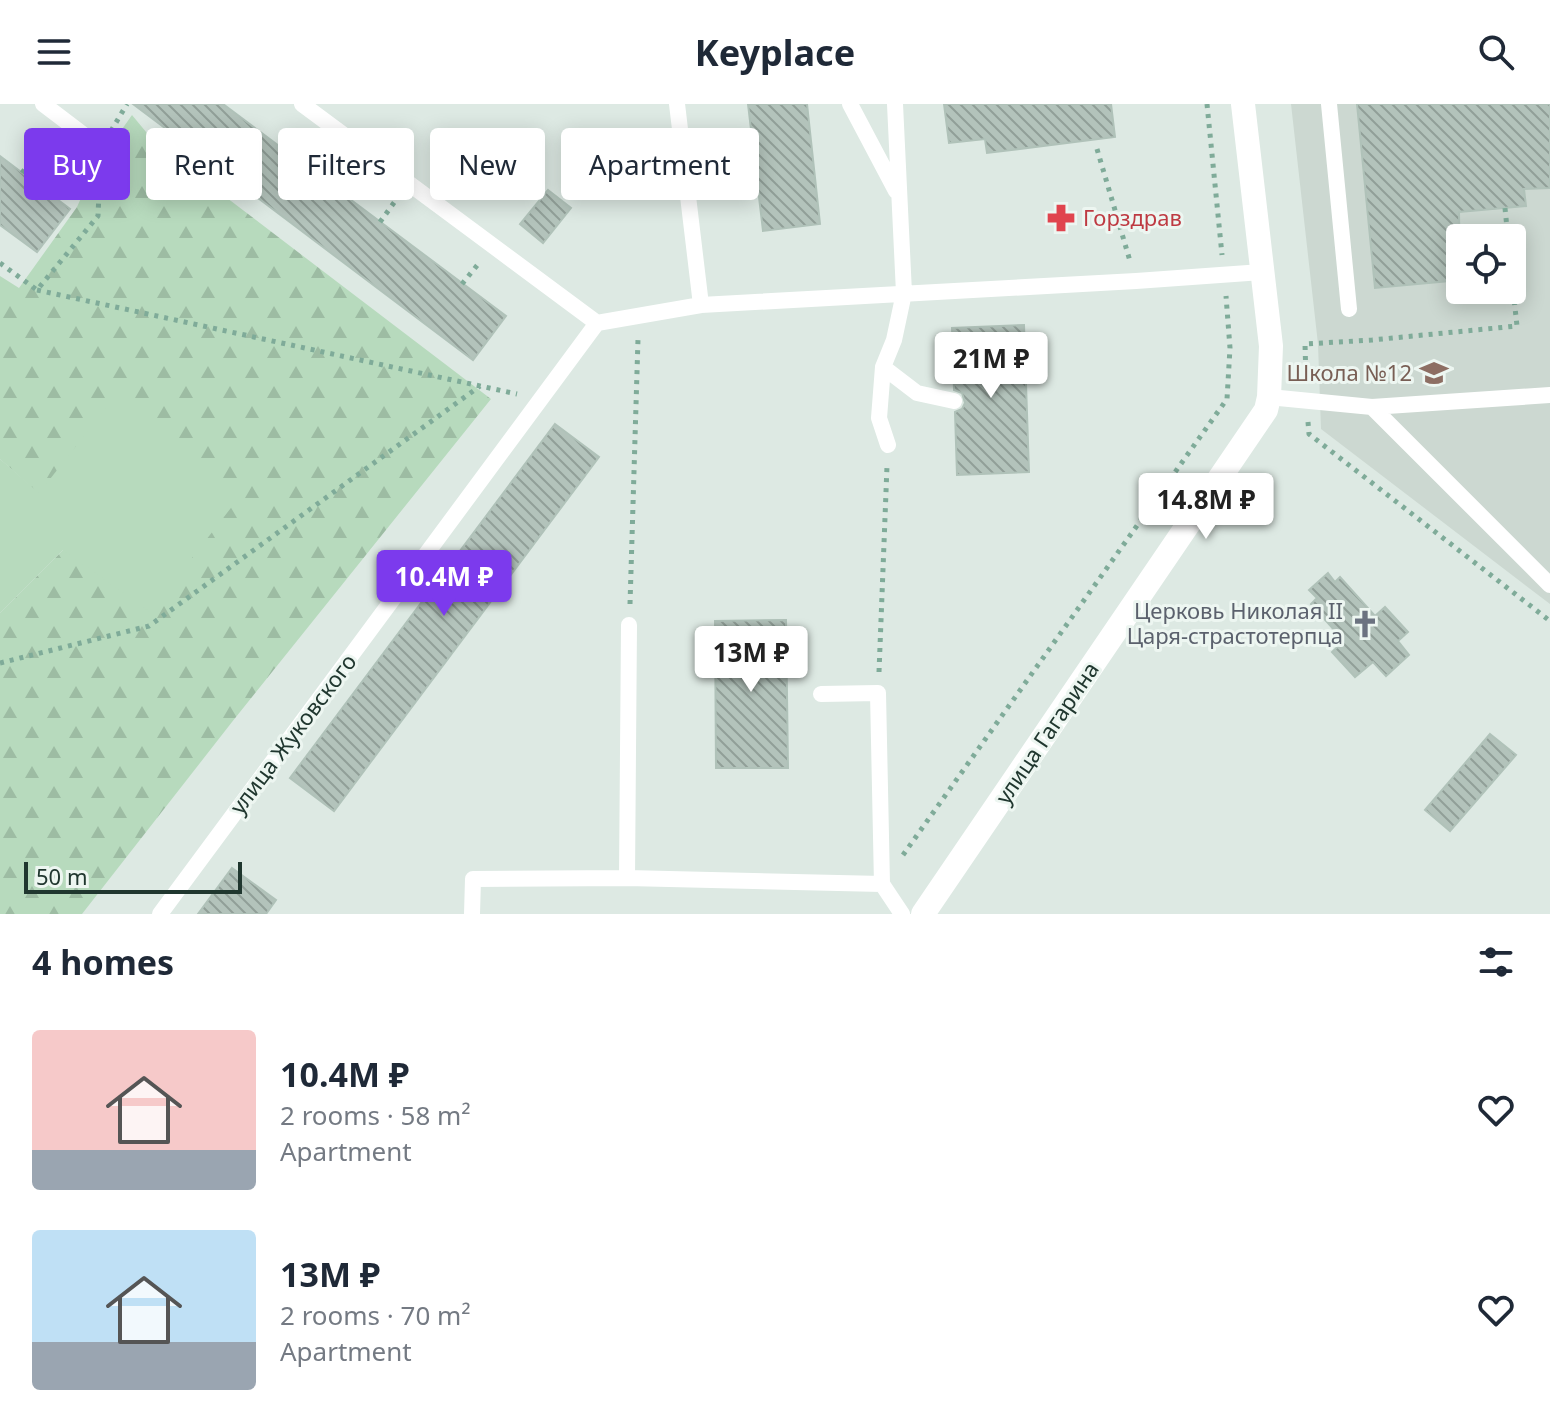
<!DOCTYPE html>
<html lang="en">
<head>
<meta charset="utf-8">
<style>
	:root { --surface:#fff; --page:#f2f2f3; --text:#1f2937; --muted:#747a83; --accent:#7c3aed }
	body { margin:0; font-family:"Noto Sans",sans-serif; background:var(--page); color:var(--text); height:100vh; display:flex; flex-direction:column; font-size:30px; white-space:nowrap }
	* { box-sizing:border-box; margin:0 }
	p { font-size:26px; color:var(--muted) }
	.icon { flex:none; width:44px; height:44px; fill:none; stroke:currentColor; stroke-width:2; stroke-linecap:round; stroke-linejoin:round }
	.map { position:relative; height:810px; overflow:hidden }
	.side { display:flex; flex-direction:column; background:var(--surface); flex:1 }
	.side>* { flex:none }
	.top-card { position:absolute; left:24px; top:24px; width:800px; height:72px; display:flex; gap:16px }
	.controls { position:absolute; left:1446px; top:120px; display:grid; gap:16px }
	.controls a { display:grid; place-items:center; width:80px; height:80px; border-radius:8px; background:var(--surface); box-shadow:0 4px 20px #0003; font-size:40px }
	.scale { position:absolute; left:24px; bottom:20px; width:218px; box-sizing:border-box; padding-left:8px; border:4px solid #20372f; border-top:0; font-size:22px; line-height:28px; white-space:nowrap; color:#20372f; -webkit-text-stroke:6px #edf6f1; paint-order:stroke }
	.price { position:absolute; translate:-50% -68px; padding:0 18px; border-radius:8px; background:#fff; color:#222; font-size:26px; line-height:52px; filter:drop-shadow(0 2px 4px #0008) }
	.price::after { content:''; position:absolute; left:50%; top:48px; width:24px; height:18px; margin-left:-12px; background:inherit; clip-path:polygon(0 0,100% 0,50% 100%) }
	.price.on { background:var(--accent); color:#fff }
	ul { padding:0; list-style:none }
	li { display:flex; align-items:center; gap:24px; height:200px; padding:0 32px }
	li span { display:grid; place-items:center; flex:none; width:224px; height:160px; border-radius:8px; color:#555 }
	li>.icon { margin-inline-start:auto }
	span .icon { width:96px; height:96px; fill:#fffc; stroke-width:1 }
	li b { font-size:34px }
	h2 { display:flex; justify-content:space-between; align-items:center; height:96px; padding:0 32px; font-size:34px }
	.chip { padding:0 28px; border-radius:8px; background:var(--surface); box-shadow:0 4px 20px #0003; font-size:28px; line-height:72px }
	.chip.on { background:var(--accent); color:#fff }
	header { display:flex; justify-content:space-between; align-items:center; height:104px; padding:0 32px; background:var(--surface); font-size:36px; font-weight:700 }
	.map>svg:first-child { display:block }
	.built { fill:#ccd8d1; fill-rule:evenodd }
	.forest { fill:url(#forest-firs) }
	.garden { fill:#b7dabd }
	.building { fill:url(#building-back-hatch); stroke:#b0c2b9; stroke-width:2 }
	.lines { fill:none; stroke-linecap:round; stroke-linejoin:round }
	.path { stroke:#7fab99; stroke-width:5; stroke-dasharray:4 6; stroke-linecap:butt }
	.service { stroke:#fff; stroke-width:16 }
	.minor { stroke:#fff; stroke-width:24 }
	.labels { text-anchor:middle; stroke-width:6; stroke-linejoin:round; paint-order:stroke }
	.health-label { font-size:22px; fill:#be3a42; stroke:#edf6f1; text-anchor:start }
	.education-label { font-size:22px; fill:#785e54; stroke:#edf6f1; text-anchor:end }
	.worship-label { font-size:22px; fill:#5b616d; stroke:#edf6f1; text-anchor:end }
	.street-label { font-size:22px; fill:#20372f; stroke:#edf6f1 }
</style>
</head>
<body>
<header><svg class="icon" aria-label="menu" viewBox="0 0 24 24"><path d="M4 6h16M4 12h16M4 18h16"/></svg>Keyplace<svg class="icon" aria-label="search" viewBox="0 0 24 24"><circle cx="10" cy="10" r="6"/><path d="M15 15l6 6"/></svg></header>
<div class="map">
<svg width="1550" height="810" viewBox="0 0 1550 810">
	<defs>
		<pattern id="forest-firs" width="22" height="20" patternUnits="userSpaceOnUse" patternTransform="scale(2)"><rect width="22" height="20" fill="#b7dabd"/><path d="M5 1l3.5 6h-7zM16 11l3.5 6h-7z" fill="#9dbca3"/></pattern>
		<pattern id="building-back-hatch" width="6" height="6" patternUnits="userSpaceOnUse" patternTransform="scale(2)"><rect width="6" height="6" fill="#b3c3bb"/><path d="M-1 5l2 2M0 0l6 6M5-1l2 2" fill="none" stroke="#919f98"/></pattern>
	</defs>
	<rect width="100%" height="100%" fill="#dde9e3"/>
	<path class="built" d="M1291,0H1550V500L1321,325L1318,240ZM1460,134H1512V186H1460Z"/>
	<path class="forest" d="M132,11L156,40L491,295L232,618L82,810H0V509L63,446L39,390L0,355V172L19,184L77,103L94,65Z"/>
	<path class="garden" d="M113,295L241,391L150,508L63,446L0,509V355L39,389Z"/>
	<path class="building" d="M133,0H223L506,212L473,256Z
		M748,0H807L820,120L763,127Z
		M944,0H1111L1115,33L987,49L985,35L949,39Z
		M1357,0H1550V84L1524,85L1526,102L1459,108L1460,176L1375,184Z
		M0,52L70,105L37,148L0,121Z
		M548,86L571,104L543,139L520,120Z
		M1024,221L1029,368L957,371L955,308L962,305L965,299L962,289L954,286L952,224Z
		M555,320L599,353L334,707L290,674Z
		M1328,469L1335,478L1340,473L1375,512L1385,503L1408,528L1398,537L1409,551L1386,572L1373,558L1355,573L1332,548L1344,537L1311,500L1317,494L1309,486Z
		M786,516L788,664H716L715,517Z
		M1490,630L1516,651L1450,727L1425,706Z
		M232,764L276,796L266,810H198Z"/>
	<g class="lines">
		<path class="path" d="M1207,0L1222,151
			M111,27L127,0
			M1097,45L1130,157
			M299,57L314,35
			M22,69L50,31
			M1505,104L1508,134
			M380,118L396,96
			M0,159L37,186L98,112L100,66
			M462,180L479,159
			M37,186L517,290
			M1306,276L1305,240L1372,236L1517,222L1512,176
			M1308,318L1309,330L1550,517
			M630,500L638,235
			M0,559L149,522L480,282
			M879,568L887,362
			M903,751L1227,295L1230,244L1226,192"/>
		<path class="service" d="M43,0L101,44
			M302,0L597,219L701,201L1136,177L1262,168
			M677,0L701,201
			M850,0L896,87
			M1329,0L1349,205
			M883,263L917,289L954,297
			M1269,293L1372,303L1550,291
			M1372,303L1550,481
			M888,341L879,314L883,263L894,236L904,189L895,0
			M821,590L878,589L882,780L902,810
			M627,774L629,521
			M160,810L597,219
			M472,810L473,775L627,774L882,780"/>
		<path class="minor" d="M923,810L1266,306L1269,293L1271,242L1243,0"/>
	</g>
	<defs>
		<symbol id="pharmacy-bare" viewBox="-9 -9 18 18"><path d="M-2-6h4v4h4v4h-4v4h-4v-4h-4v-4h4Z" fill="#e0444e" stroke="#edf6f1" stroke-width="2.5" paint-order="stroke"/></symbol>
		<symbol id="school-bare" viewBox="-9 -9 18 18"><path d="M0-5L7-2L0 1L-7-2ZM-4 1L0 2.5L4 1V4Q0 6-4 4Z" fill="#8d6e63" stroke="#edf6f1" stroke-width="2.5" paint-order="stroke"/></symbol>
		<symbol id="church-bare" viewBox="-9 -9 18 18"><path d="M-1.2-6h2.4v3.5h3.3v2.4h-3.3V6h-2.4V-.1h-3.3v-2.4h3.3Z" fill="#6b7280" stroke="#edf6f1" stroke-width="2.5" paint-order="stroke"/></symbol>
	</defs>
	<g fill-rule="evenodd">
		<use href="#pharmacy-bare" x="1041" y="94" width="40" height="40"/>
		<use href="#school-bare" x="1414" y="249" width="40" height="40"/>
		<use href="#church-bare" x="1345" y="500" width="40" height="40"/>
	</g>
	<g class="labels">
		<g class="health-label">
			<text x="1083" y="122">Горздрав</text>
		</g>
		<g class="education-label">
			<text x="1412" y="277">Школа №12</text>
		</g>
		<g class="worship-label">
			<text x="1343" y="515">Церковь Николая II<tspan x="1343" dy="25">Царя-страстотерпца</tspan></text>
		</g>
		<g class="street-label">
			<text transform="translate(1047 629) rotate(-56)" y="8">улица Гагарина</text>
			<text transform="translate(293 630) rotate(-53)" y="8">улица Жуковского</text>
		</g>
	</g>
</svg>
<div class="controls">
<a><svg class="icon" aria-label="locate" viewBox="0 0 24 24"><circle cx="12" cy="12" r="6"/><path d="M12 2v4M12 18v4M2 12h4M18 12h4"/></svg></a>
</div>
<div class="scale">50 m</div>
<b class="price" style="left:991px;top:296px">21M ₽</b>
<b class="price" style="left:1206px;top:437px">14.8M ₽</b>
<b class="price on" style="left:444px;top:514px">10.4M ₽</b>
<b class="price" style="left:751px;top:590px">13M ₽</b>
<div class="top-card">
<a class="chip on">Buy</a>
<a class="chip">Rent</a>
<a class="chip">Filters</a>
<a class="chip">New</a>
<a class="chip">Apartment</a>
</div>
</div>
<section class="side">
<h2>4 homes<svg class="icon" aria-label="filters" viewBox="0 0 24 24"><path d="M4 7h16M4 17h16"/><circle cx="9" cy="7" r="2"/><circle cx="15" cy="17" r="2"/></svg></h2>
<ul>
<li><span style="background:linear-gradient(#f6c9c9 75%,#9aa5b1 0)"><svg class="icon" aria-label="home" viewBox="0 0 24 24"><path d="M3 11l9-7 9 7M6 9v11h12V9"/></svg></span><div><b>10.4M ₽</b><p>2 rooms · 58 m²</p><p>Apartment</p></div><svg class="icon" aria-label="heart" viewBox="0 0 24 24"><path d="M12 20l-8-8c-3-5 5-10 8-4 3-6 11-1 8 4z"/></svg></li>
<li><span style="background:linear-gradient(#bfe0f5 70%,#9aa5b1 0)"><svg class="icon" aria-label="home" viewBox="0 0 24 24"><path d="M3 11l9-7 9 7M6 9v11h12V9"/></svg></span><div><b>13M ₽</b><p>2 rooms · 70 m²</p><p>Apartment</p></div><svg class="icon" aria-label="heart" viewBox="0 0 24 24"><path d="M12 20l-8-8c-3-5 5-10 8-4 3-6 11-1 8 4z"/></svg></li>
</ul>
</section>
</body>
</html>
